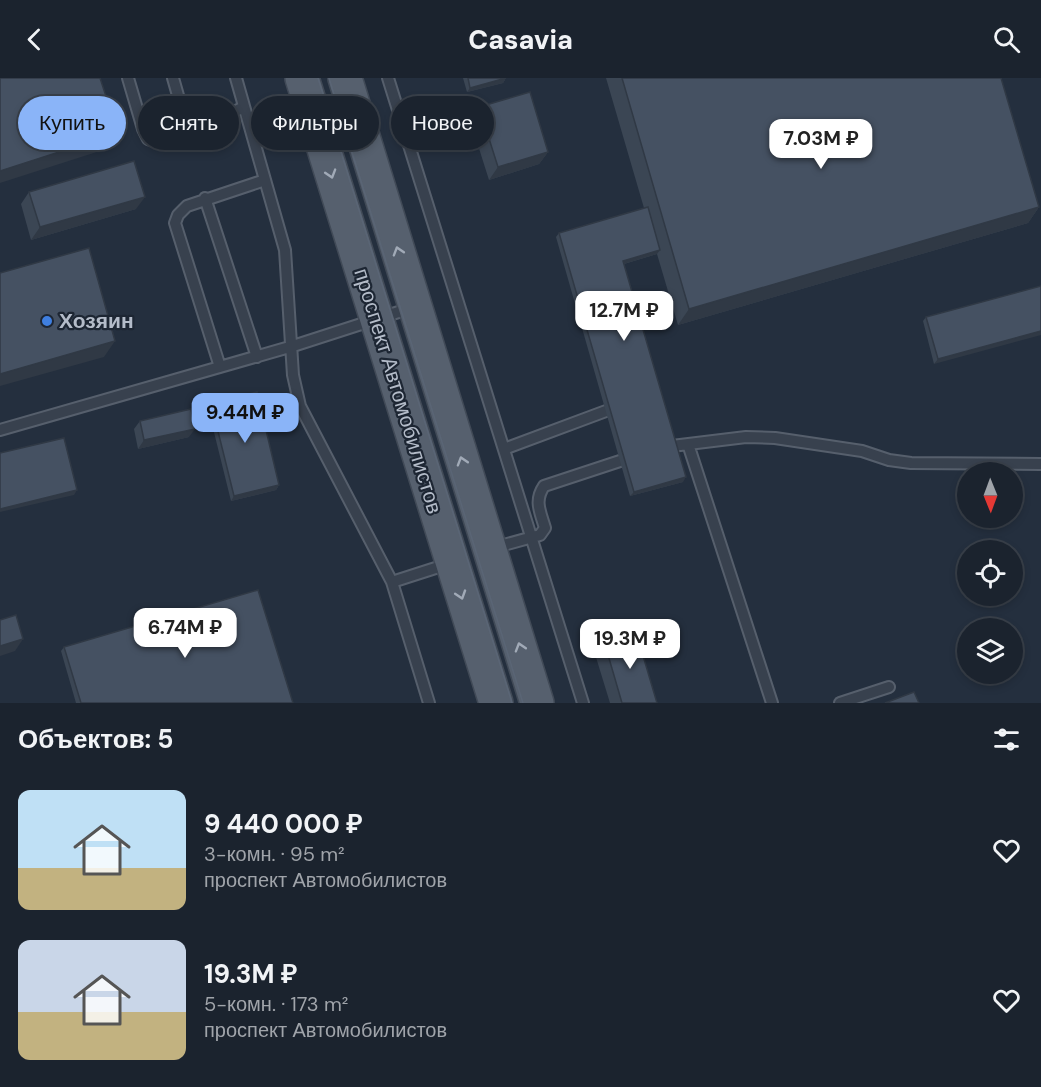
<!DOCTYPE html>
<html lang="ru">
<head>
<meta charset="utf-8">
<style>
	:root { --surface:#1b232e; --page:#242b36; --text:#f1f3f6; --muted:#a0a4aa; --line:#39404a; --accent:#8ab4f8 }
	body { margin:0; font-family:"DM Sans",sans-serif; background:var(--page); color:var(--text); height:100vh; display:flex; flex-direction:column; font-size:22px; white-space:nowrap }
	* { box-sizing:border-box; margin:0 }
	p { font-size:20px; color:var(--muted) }
	.icon { flex:none; width:33px; height:33px; fill:none; stroke:currentColor; stroke-width:2; stroke-linecap:round; stroke-linejoin:round }
	.map { position:relative; height:625px; overflow:hidden }
	.side { display:flex; flex-direction:column; background:var(--surface); flex:1 }
	.side>* { flex:none }
	.guide { position:absolute; left:18px; top:18px; width:600px; height:54px; display:flex; gap:12px }
	.needle { width:39px; rotate:179deg }
	.tools { position:absolute; left:957px; top:384px; display:grid; gap:12px }
	.tools a { display:grid; place-items:center; width:66px; height:66px; border-radius:50%; background:var(--surface); box-shadow:0 3px 9px #0003,0 0 0 2px var(--line); font-size:30px }
	.price { position:absolute; translate:-50% -51px; padding:0 14px; border-radius:12px; background:#fff; color:#222; font-size:20px; line-height:39px; filter:drop-shadow(0 2px 3px #0008) }
	.price::after { content:''; position:absolute; left:50%; top:36px; width:18px; height:14px; margin-left:-9px; background:inherit; clip-path:polygon(0 0,100% 0,50% 100%) }
	.price.current { background:var(--accent); color:#111 }
	ul { padding:0; list-style:none }
	li { display:flex; align-items:center; gap:18px; height:150px; padding:0 18px }
	li span { display:grid; place-items:center; flex:none; width:168px; height:120px; border-radius:12px; color:#555 }
	li>.icon { margin-inline-start:auto }
	span .icon { width:72px; height:72px; fill:#fffc; stroke-width:1 }
	li b { font-size:26px }
	h2 { display:flex; justify-content:space-between; align-items:center; height:72px; padding:0 18px; font-size:26px }
	.chip { padding:0 21px; border-radius:27px; background:var(--surface); box-shadow:0 3px 9px #0003,0 0 0 2px var(--line); font-size:21px; line-height:54px }
	.chip.current { background:var(--accent); color:#111 }
	header { display:flex; justify-content:space-between; align-items:center; height:78px; padding:0 18px; background:var(--surface); font-size:27px; font-weight:800 }
	.map>svg:first-child { display:block }
	.lines { fill:none; stroke-linecap:round; stroke-linejoin:round }
	.service-casing { stroke:#565f6c; stroke-width:14 }
	.primary-casing { stroke:#414a57; stroke-width:36 }
	.service { stroke:#38414e; stroke-width:10 }
	.primary { stroke:#56606e; stroke-width:33 }
	.tram { stroke:#5a6575; stroke-width:1.5 }
	.wall { fill:#3b4654 }
	.shaded-wall { fill:#303945 }
	.building { fill:#455162; stroke:#303945; stroke-width:1.5 }
	.oneway { stroke:#a1aab7 }
	.shop-dot { fill:#3f7fe0; stroke:#1d2633; stroke-width:2 }
	.labels { text-anchor:middle; stroke-width:4.5; stroke-linejoin:round; paint-order:stroke }
	.poi-label { font-size:21px; font-weight:bold; fill:#b4bcc9; stroke:#1d2633; text-anchor:start }
	.street-label { font-size:21px; fill:#b4bcc9; stroke:#1d2633 }
</style>
</head>
<body>
<header><svg class="icon" aria-label="back" viewBox="0 0 24 24"><path d="M15 5l-7 7 7 7"/></svg>Casavia<svg class="icon" aria-label="search" viewBox="0 0 24 24"><circle cx="10" cy="10" r="6"/><path d="M15 15l6 6"/></svg></header>
<div class="map">
<svg width="1041" height="625" viewBox="0 0 1041 625">
	<rect width="100%" height="100%" fill="#242f3e"/>
	<g class="lines">
		<defs>
			<path id="service" d="M128,0L143,51L148,61L157,64H172L244,29
				M173,0L189,56
				M236,0L285,172L293,297L300,328L392,504L448,486
				M388,0L583,625
				M205,120L257,279
				M220,289L175,145L178,137L187,128L265,102
				M0,352L293,268L411,230
				M688,366L772,625
				M672,368L746,359L775,360L862,373L889,382L911,385L1041,386
				M504,371L606,333
				M493,470L540,457L545,450C540,433 534,423 544,408L620,383
				M392,504L429,625
				M840,625L889,609"/>
			<path id="primary" d="M302,0L496,625
				M345,0L537,625"/>
		</defs>
		<use href="#service" class="service-casing"/>
		<use href="#primary" class="primary-casing"/>
		<use href="#service" class="service"/>
		<use href="#primary" class="primary"/>
		<path class="tram" d="M318,0L512,625
			M329,0L523,625"/>
	</g>
	<path class="wall" d="M463,0H506L503,5L467,14Z
		M606,0H1001L1039,129L1028,145L678,247L657,176L624,186L683,404L630,418L556,159L559,155L644,130Z
		M479,29L548,74L539,86L489,102L470,42Z
		M29,114L136,131L31,162L21,126Z
		M1041,208L934,286L923,243L926,239Z
		M211,325L279,407L276,412L231,423L208,330Z
		M140,343L189,359L138,371L134,351Z
		M604,563L657,625H610L595,576Z
		M64,569L293,625H76L61,573Z"/>
	<path class="shaded-wall" d="M506,0L503,5L467,14L470,10Z
		M118,55L106,71L0,105V93Z
		M548,74L539,86L489,102L498,89Z
		M145,119L136,131L31,162L40,149Z
		M1039,129L1028,145L678,247L689,231Z
		M660,172L657,176L620,187L623,183Z
		M1041,253V257L934,286L938,281Z
		M115,263L104,279L0,308V296Z
		M195,351L189,359L138,371L144,362Z
		M686,399L683,404L630,418L634,414Z
		M279,407L276,412L231,423L234,418Z
		M77,412L74,417L0,434V431Z
		M23,561L15,573L0,578V568Z"/>
	<path class="building" d="M0,0H100L118,55L0,93Z
		M468,0H506L470,10Z
		M622,0H1001L1039,129L689,231Z
		M530,14L548,74L498,89L479,29Z
		M134,83L145,119L40,149L29,114Z
		M648,129L660,172L623,183L686,399L634,414L559,155Z
		M89,170L115,263L0,296V195Z
		M1041,208V253L938,281L926,239Z
		M257,314L279,407L234,418L211,325Z
		M191,331L195,351L144,362L140,343Z
		M64,360L77,412L0,431V375Z
		M258,512L293,625H81L64,569Z
		M16,537L23,561L0,568V542Z
		M636,554L657,625H622L604,563Z
		M914,614L919,625H885Z"/>
	<defs><path id="oneway-chevron" d="M-2-3.5L2.5 0L-2 3.5" fill="none" stroke-width="1.6" stroke-linecap="round" stroke-linejoin="round" transform="scale(1.5)"/></defs>
	<g class="oneway">
		<use href="#oneway-chevron" transform="translate(331 96) rotate(73)"/>
		<use href="#oneway-chevron" transform="translate(398 173) rotate(-107)"/>
		<use href="#oneway-chevron" transform="translate(462 383) rotate(-107)"/>
		<use href="#oneway-chevron" transform="translate(461 517) rotate(72)"/>
		<use href="#oneway-chevron" transform="translate(520 569) rotate(-107)"/>
	</g>
	<circle class="shop-dot" cx="47" cy="243" r="6"/>
	<g class="labels">
		<g class="poi-label">
			<text x="59" y="250">Хозяин</text>
		</g>
		<g class="street-label">
			<text transform="translate(398 313) rotate(73)" y="7">проспект Автомобилистов</text>
		</g>
	</g>
</svg>
<div class="tools">
<a><svg class="needle" viewBox="-14 -14 28 28"><path d="M0-13l5 13h-10z" fill="#e53935"/><path d="M0 13l5-13h-10z" fill="#a0a4aa"/></svg></a>
<a><svg class="icon" aria-label="locate" viewBox="0 0 24 24"><circle cx="12" cy="12" r="6"/><path d="M12 2v4M12 18v4M2 12h4M18 12h4"/></svg></a>
<a><svg class="icon" aria-label="layers" viewBox="0 0 24 24"><path d="M12 4l9 5-9 5-9-5zM3 14l9 5 9-5"/></svg></a>
</div>
<b class="price" style="left:821px;top:92px">7.03M ₽</b>
<b class="price" style="left:624px;top:264px">12.7M ₽</b>
<b class="price current" style="left:245px;top:366px">9.44M ₽</b>
<b class="price" style="left:185px;top:581px">6.74M ₽</b>
<b class="price" style="left:630px;top:592px">19.3M ₽</b>
<div class="guide">
<a class="chip current">Купить</a>
<a class="chip">Снять</a>
<a class="chip">Фильтры</a>
<a class="chip">Новое</a>
</div>
</div>
<section class="side">
<h2>Объектов: 5<svg class="icon" aria-label="filters" viewBox="0 0 24 24"><path d="M4 7h16M4 17h16"/><circle cx="9" cy="7" r="2"/><circle cx="15" cy="17" r="2"/></svg></h2>
<ul>
<li><span style="background:linear-gradient(#bfe0f5 65%,#c2b280 0)"><svg class="icon" aria-label="home" viewBox="0 0 24 24"><path d="M3 11l9-7 9 7M6 9v11h12V9"/></svg></span><div><b>9 440 000 ₽</b><p>3-комн. · 95 m²</p><p>проспект Автомобилистов</p></div><svg class="icon" aria-label="heart" viewBox="0 0 24 24"><path d="M12 20l-8-8c-3-5 5-10 8-4 3-6 11-1 8 4z"/></svg></li>
<li><span style="background:linear-gradient(#c9d6e8 60%,#c2b280 0)"><svg class="icon" aria-label="home" viewBox="0 0 24 24"><path d="M3 11l9-7 9 7M6 9v11h12V9"/></svg></span><div><b>19.3M ₽</b><p>5-комн. · 173 m²</p><p>проспект Автомобилистов</p></div><svg class="icon" aria-label="heart" viewBox="0 0 24 24"><path d="M12 20l-8-8c-3-5 5-10 8-4 3-6 11-1 8 4z"/></svg></li>
</ul>
</section>
</body>
</html>
